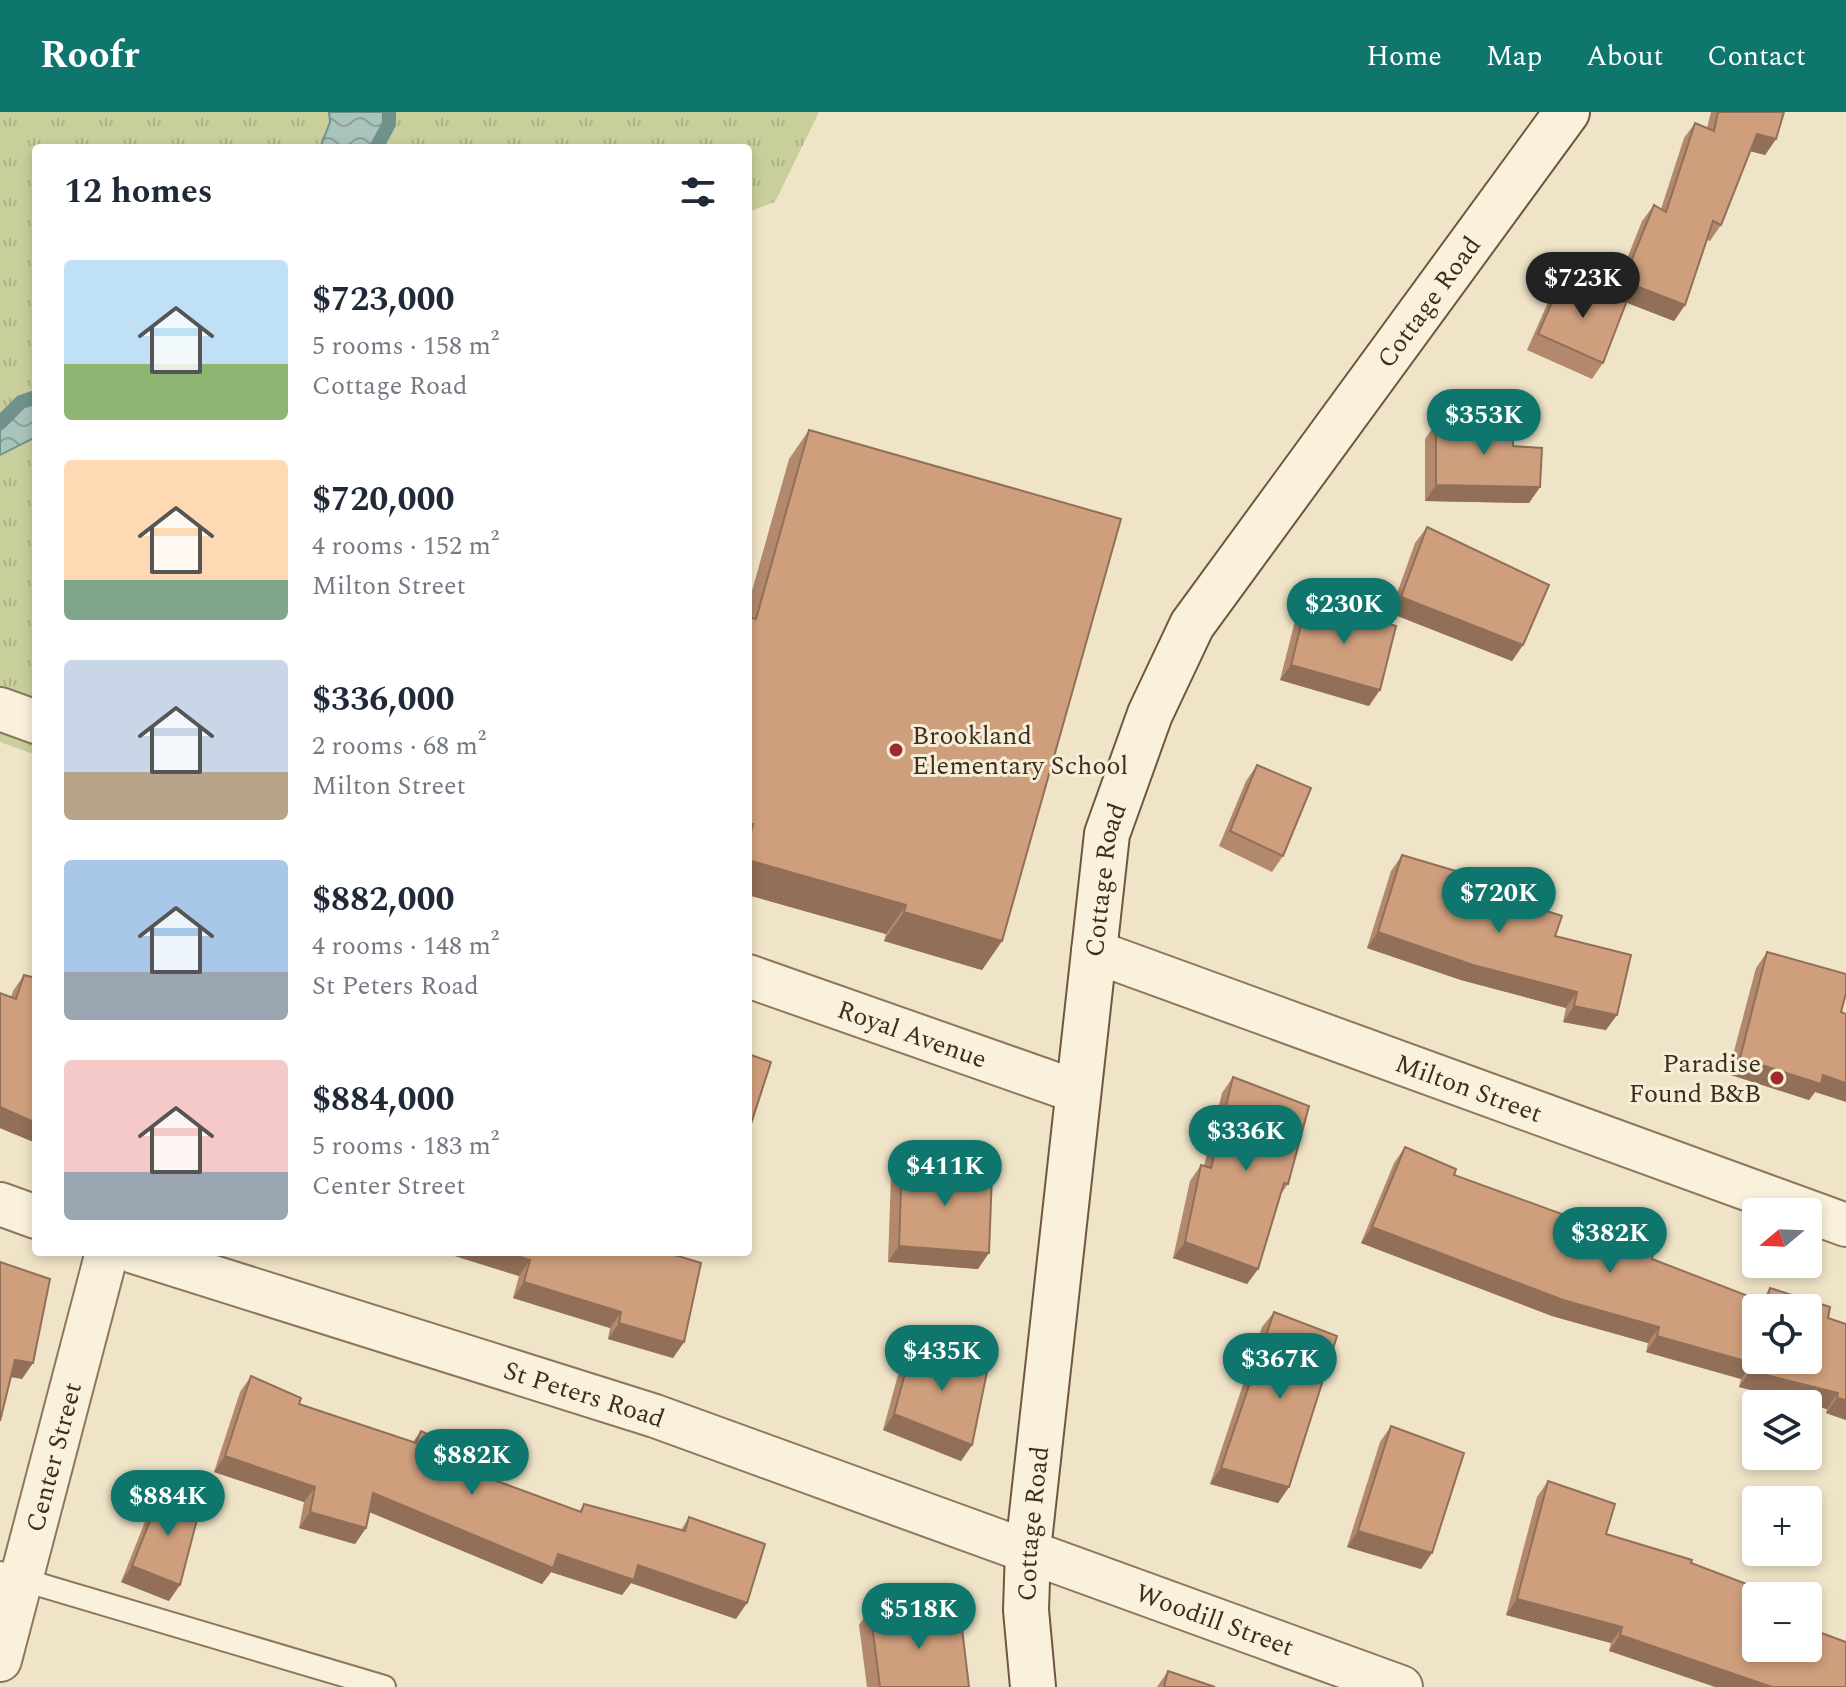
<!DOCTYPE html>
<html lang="en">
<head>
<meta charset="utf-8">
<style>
	:root { --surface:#fff; --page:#f6f6f7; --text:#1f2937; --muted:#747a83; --accent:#0f766e }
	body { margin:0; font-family:Spectral,serif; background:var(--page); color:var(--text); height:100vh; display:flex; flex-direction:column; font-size:30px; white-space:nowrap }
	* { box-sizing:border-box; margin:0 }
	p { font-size:26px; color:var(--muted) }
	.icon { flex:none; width:44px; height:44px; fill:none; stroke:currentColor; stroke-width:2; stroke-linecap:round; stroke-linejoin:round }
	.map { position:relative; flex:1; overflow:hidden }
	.sheet { position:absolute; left:32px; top:32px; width:720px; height:1112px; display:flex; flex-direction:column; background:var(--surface); border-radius:8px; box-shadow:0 4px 12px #0003 }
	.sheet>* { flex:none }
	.needle { width:52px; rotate:251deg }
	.buttons { position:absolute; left:1742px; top:1086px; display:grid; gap:16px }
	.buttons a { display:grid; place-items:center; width:80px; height:80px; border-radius:8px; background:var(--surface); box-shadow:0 4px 12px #0003; font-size:40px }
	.price { position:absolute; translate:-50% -68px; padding:0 18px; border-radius:28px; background:var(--accent); color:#fff; font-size:26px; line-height:52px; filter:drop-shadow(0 2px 4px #0008) }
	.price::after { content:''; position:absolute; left:50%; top:48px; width:24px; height:18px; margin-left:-12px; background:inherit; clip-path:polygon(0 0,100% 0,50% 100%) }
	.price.current { background:#222; color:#fff }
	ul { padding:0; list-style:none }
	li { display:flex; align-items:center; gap:24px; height:200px; padding:0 32px }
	li span { display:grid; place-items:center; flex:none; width:224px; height:160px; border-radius:8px; color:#555 }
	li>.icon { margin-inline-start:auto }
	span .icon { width:96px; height:96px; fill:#fffc; stroke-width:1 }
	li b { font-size:34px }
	h2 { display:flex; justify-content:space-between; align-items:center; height:96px; padding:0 32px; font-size:34px }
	header { display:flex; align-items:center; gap:48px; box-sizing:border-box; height:112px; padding:0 40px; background:var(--accent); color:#fff }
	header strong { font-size:38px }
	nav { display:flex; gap:44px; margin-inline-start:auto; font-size:28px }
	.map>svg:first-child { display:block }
	.park { fill:url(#park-tufts) }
	.water { fill:url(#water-waves); stroke:#6f938a; stroke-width:2 }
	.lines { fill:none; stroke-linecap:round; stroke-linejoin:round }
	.stream { stroke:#6f938a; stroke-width:14 }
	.lane-casing { stroke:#8d765c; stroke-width:26 }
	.street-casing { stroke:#8d765c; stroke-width:46 }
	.secondary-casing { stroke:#6f573f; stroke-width:48 }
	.lane { stroke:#faf1dc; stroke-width:22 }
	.street { stroke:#faf1dc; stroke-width:42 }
	.secondary { stroke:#faf1dc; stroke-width:44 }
	.wall { fill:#b2896c }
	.shaded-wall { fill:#916f58 }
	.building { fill:#cf9f7d; stroke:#916f58; stroke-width:2; fill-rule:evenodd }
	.poi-dot { fill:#9e2a2b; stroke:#f7eed8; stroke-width:3 }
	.labels { text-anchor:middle; stroke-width:6; stroke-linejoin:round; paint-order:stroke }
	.street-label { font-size:26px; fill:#3d2e20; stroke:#f7eed8 }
	.poi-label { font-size:26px; fill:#3d2e20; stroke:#f7eed8; text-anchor:start }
</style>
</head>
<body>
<header>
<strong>Roofr</strong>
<nav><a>Home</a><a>Map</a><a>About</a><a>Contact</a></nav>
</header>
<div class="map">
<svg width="1846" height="1575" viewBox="0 0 1846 1575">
	<defs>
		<pattern id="park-tufts" width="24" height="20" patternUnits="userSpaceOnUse" patternTransform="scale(2)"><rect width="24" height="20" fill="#c9cf9b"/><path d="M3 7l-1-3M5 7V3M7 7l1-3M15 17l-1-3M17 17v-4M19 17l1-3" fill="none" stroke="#aeb285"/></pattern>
		<pattern id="water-waves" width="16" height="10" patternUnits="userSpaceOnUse" patternTransform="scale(2)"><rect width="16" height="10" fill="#a9c4bc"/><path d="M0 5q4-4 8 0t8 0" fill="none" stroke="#8ba098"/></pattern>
	</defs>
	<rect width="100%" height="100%" fill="#f0e4c8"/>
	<path class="park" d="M0,0H819L775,90L748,100V36H36V643L0,630Z"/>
	<path class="water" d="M329,0H385L377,36H320L330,10Z
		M36,282V325L0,343V311Z"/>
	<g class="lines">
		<path class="stream" d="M376,36L389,12V0
			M0,311L21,290L36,285"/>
		<defs>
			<path id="lane" d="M0,1461L384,1575"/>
			<g id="street">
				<path d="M0,597L36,610"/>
				<path id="s1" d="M1093,839L1846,1113"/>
				<path id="s2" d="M748,864L1078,980"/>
				<path d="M0,1092L36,1105"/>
				<path id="s3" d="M134,1140L655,1304L1401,1575"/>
				<path id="s4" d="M0,1548L107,1140"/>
			</g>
			<g id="secondary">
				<path id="s5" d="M1033,1575L1026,1498L1028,1438L1107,722L1150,602L1192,513L1567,0"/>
			</g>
		</defs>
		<use href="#lane" class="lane-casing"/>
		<use href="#street" class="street-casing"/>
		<use href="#secondary" class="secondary-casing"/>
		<use href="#lane" class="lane"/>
		<use href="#street" class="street"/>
		<use href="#secondary" class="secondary"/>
	</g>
	<path class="wall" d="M1711,0H1784L1776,27L1765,43L1750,39L1721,113L1710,129L1707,128L1685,193L1674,209L1612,185L1642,109L1654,93L1661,97L1684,26L1695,11L1707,16Z
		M1563,165L1603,251L1592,267L1527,238L1552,181Z
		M1436,311L1513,334L1540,375L1529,391L1425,389V327Z
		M809,318L1002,829L982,858L884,829L886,822L748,783V493L789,347Z
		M1427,415L1523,533L1512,549L1390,501L1415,431Z
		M1307,489L1369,594L1280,568L1296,505Z
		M1257,653L1283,744L1272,760L1219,734L1246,669Z
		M1402,743L1456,770L1555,824L1606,918L1563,910L1566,896L1461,868L1367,836L1391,759Z
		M1767,840L1841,900L1815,980L1809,988L1728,962L1756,856Z
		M24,863L36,866V1031L0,1016V881L11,885L13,879Z
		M1233,965L1288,1072L1281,1082L1258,1157L1247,1172L1173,1146L1190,1069L1201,1053L1204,1054L1222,981Z
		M1405,1035L1454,1063L1652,1147L1761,1189L1770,1176L1828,1206L1846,1212V1308L1826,1301L1827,1297L1739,1275L1741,1267L1646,1240L1648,1231L1552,1204L1361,1131L1394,1051Z
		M902,1047L978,1157L888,1150L891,1063Z
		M442,1140H665L684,1230L673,1246L608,1227L610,1216L513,1186L519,1164Z
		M1274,1200L1289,1375L1278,1391L1210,1372L1262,1215Z
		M913,1232L972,1333L961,1349L883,1318L902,1248Z
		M251,1264L299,1292L413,1330L421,1319L483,1364L579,1400L584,1392L681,1418L689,1405L736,1507L631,1471L622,1483L551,1460L542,1472L370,1400L366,1416L355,1432L299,1416L304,1390L214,1360L240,1280Z
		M1391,1314L1432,1441L1421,1457L1347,1435L1380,1330Z
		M1548,1369L1606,1422L1691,1451L1756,1536L1609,1539L1611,1531L1506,1503L1537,1385Z
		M161,1381L169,1489L121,1470L150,1397Z
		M870,1497L969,1575H867L859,1513Z
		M1168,1559L1215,1575H1157Z"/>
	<path class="shaded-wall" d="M1757,22L1776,27L1765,43L1746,38Z
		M1623,169L1685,193L1674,209L1612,185Z
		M1436,373L1540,375L1529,391L1425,389Z
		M1401,485L1523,533L1512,549L1390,501Z
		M1291,553L1380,578L1369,594L1280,568Z
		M748,748L906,793L886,822L748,783Z
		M904,800L1002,829L982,858L884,829Z
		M1378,820L1577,880L1566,896L1461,868L1367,836Z
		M1574,894L1617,903L1606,918L1563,910Z
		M1740,946L1823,963L1846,971V990L1815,980L1809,988L1728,962Z
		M0,995L36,1011V1031L0,1016Z
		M1372,1115L1659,1215L1648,1231L1552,1204L1361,1131Z
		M1185,1130L1258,1157L1247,1172L1173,1146Z
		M899,1134L989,1141L978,1157L888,1150Z
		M442,1140H504L530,1148L519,1164Z
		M524,1170L621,1200L610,1216L513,1186Z
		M619,1211L684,1230L673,1246L608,1227Z
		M1657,1224L1752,1251L1741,1267L1646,1240Z
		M15,1248L33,1251L22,1267L4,1264Z
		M1750,1259L1838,1281L1827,1297L1739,1275Z
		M1837,1286L1846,1288V1308L1826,1301Z
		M894,1302L972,1333L961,1349L883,1318Z
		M225,1344L315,1375L304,1390L214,1360Z
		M1221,1356L1289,1375L1278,1391L1210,1372Z
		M373,1381L558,1442L638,1453L747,1491L736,1507L631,1471L622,1483L551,1460L542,1472L362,1397Z
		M310,1400L366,1416L355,1432L299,1416Z
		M1358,1419L1432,1441L1421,1457L1347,1435Z
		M132,1454L180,1473L169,1489L121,1470Z
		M1517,1487L1622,1515L1611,1531L1506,1503Z
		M1620,1523L1772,1575H1715L1609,1539Z"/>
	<path class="building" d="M1718,0H1784L1776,27L1757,22L1721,113L1713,109L1685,193L1623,169L1654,93L1666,100L1695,11L1714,19Z
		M1563,165L1626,191L1603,251L1538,222Z
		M1436,311L1513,312V334L1542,336L1540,375L1436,373Z
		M809,318L1121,407L1002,829L904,800L906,793L748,748V732L753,712L748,711V505L756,507Z
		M1427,415L1549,473L1523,533L1401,485Z
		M1307,489L1396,514L1380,578L1291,553Z
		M1257,653L1311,676L1283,744L1230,719Z
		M1402,743L1459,760L1456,770L1562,804L1555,824L1631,843L1617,903L1574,894L1577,880L1473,853L1378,820Z
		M1767,840L1846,862V881L1841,900L1846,902V971L1823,963L1821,972L1740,946Z
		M24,863L36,866V1011L0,995V881L16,887Z
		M748,942L771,950L749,1018H748Z
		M1233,965L1309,994L1288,1072L1284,1071L1258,1157L1185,1130L1201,1053L1211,1056Z
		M1405,1035L1456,1057L1454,1063L1562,1102L1560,1109L1653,1141L1652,1147L1766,1191L1770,1176L1830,1195L1828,1206L1846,1212V1288L1837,1286L1838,1281L1750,1259L1752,1251L1657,1224L1659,1215L1563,1188L1372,1115ZM1756,1196H1808V1248H1756Z
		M902,1047L992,1062L989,1141L899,1134Z
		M504,1140H665L701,1151L684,1230L619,1211L621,1200L524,1170L530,1148Z
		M0,1150L50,1167L33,1251L15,1248L0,1309Z
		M1274,1200L1337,1224L1289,1375L1221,1356Z
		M913,1232L988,1255L972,1333L894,1302Z
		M251,1264L301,1286L299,1292L416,1331L421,1319L488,1350L483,1364L581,1400L584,1392L685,1419L689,1405L765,1432L747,1491L638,1453L634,1468L558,1442L553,1456L373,1381L366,1416L310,1400L315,1375L225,1344Z
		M1391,1314L1464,1341L1432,1441L1358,1419Z
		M1548,1369L1615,1392L1606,1422L1692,1448L1691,1451L1778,1484H1756V1536H1808V1516L1846,1530V1575H1772L1620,1523L1622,1515L1517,1487Z
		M161,1381L201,1392L180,1473L132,1454Z
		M870,1497L961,1508L969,1575H880Z
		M1168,1559L1215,1575H1164Z"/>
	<g class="poi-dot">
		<circle cx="896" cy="638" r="8"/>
		<circle cx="1777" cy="966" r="8"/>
	</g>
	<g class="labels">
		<g class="street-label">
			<text dy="9" stroke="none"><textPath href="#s5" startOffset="1484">Cottage Road</textPath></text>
			<text dy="9" stroke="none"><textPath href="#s5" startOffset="812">Cottage Road</textPath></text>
			<text dy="9" stroke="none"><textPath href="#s2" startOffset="174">Royal Avenue</textPath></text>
			<text dy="9" stroke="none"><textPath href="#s1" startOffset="400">Milton Street</textPath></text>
			<text dy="9" stroke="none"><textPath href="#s3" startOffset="472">St Peters Road</textPath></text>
			<text dy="9" stroke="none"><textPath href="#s4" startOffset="210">Center Street</textPath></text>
			<text dy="9" stroke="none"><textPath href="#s5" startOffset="164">Cottage Road</textPath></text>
			<text dy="9" stroke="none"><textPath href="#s3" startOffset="1142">Woodill Street</textPath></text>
		</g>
		<g class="poi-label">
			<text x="912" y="632">Brookland<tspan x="912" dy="30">Elementary School</tspan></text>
			<text x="1761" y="960" text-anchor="end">Paradise<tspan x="1761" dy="30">Found B&amp;B</tspan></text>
		</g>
	</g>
</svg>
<div class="buttons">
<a><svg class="needle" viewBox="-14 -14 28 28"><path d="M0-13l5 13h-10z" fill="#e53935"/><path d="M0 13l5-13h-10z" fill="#747a83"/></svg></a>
<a><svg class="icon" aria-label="locate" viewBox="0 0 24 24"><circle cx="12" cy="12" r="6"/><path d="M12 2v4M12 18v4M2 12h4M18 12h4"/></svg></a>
<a><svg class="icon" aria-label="layers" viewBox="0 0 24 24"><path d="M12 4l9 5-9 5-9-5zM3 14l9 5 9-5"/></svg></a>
<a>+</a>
<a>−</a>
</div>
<b class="price current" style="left:1583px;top:208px">$723K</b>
<b class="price" style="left:1484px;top:345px">$353K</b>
<b class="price" style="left:1344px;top:534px">$230K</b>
<b class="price" style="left:1499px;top:823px">$720K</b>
<b class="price" style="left:1246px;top:1061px">$336K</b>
<b class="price" style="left:945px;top:1096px">$411K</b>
<b class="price" style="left:1610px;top:1163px">$382K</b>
<b class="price" style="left:942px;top:1281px">$435K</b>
<b class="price" style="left:1280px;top:1289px">$367K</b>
<b class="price" style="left:472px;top:1385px">$882K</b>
<b class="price" style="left:168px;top:1426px">$884K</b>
<b class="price" style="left:919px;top:1539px">$518K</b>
<section class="sheet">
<h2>12 homes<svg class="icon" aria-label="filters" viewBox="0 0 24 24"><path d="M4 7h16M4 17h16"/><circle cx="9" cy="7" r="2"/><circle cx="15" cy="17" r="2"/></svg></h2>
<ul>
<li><span style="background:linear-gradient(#bfe0f5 65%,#8fb573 0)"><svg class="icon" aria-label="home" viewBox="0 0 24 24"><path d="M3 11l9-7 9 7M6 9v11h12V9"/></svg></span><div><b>$723,000</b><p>5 rooms · 158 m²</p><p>Cottage Road</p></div></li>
<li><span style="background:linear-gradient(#ffd9b3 75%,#7fa58c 0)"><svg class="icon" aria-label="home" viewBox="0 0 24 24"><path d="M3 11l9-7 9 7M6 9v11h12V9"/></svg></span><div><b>$720,000</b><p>4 rooms · 152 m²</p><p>Milton Street</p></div></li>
<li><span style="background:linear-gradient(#c9d6e8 70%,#b9a48a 0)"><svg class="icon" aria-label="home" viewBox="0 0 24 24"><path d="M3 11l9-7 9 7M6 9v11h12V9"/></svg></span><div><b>$336,000</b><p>2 rooms · 68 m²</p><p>Milton Street</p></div></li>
<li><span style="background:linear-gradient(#a9c7e8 70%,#9aa5b1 0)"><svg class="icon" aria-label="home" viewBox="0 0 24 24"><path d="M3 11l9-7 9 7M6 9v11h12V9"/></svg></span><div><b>$882,000</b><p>4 rooms · 148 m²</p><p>St Peters Road</p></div></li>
<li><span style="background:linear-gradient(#f6c9c9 70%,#9aa5b1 0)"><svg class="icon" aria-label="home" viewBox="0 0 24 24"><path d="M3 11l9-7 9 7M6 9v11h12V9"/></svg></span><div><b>$884,000</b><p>5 rooms · 183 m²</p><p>Center Street</p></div></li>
</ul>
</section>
</div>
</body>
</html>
